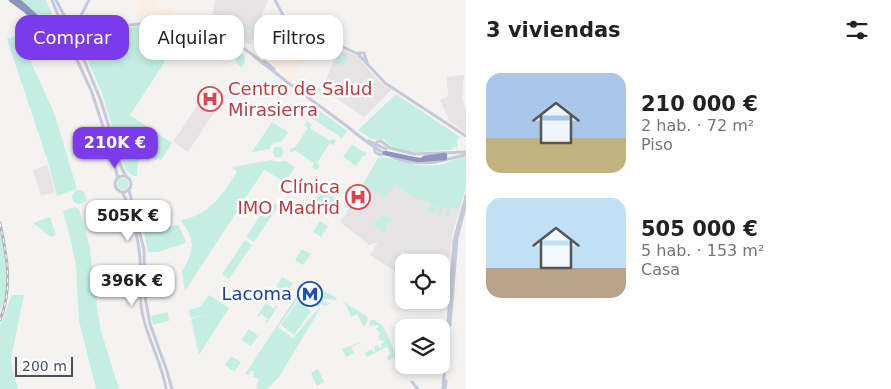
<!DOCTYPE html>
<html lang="es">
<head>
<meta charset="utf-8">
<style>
	:root { --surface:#fff; --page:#f6f6f6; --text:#222; --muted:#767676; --accent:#7c3aed }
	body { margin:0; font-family:"DejaVu Sans",sans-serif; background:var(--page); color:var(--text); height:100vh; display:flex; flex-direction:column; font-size:19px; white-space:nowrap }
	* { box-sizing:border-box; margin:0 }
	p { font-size:16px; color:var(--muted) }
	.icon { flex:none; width:28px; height:28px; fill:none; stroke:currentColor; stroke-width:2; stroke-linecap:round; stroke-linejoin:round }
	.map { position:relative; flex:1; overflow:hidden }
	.side { display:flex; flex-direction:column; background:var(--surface); width:425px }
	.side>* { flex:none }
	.banner { position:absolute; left:15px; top:15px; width:375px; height:45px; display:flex; gap:10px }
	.buttons { position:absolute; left:395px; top:254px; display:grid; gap:10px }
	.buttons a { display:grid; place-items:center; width:55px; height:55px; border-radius:10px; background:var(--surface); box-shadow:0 2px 8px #0003; font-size:25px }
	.scale { position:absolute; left:15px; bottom:12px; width:58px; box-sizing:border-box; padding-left:5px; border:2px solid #4a4e5e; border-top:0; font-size:14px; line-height:18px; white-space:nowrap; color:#4a4e5e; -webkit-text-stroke:4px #fff; paint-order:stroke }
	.price { position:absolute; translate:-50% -42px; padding:0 11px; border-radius:10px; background:#fff; color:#222; font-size:16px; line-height:32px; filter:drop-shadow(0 1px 2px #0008) }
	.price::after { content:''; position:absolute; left:50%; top:30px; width:15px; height:11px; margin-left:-8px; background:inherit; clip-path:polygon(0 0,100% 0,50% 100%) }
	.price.on { background:var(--accent); color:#fff }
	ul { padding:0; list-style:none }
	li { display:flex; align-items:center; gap:15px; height:125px; padding:0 20px }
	li span { display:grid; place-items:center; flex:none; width:140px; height:100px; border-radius:15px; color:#555 }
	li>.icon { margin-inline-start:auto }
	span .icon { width:60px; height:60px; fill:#fffc; stroke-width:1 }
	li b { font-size:21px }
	h2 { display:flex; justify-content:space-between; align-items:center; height:60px; padding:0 20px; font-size:21px }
	.pill { padding:0 18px; border-radius:15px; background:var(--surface); box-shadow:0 2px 8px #0003; font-size:18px; line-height:45px }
	.pill.on { background:var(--accent); color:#fff }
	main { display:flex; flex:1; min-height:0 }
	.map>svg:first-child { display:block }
	.education { fill:#e5e3e3 }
	.medical { fill:#faeee5 }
	.green { fill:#c4eee2 }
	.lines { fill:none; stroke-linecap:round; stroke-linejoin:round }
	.secondary { stroke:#c6c9d9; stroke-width:3 }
	.highway { stroke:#8d94bd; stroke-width:4.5 }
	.rail-casing { stroke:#b4b5bb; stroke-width:3 }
	.rail { stroke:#fff; stroke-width:1; stroke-dasharray:4; stroke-linecap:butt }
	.labels { text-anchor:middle; stroke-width:5; stroke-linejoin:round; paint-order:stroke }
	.health-label { font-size:18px; fill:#be3a42; stroke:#fff; text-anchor:start }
	.transit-label { font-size:18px; fill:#164399; stroke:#fff; text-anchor:end }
</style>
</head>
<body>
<main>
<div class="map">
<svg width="466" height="389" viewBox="0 0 466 389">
	<rect width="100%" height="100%" fill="#f4f3f2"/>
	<path class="education" d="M215,0H268L251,44H248L212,25L211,26Z
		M339,48L357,56L378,80L391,90L364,117L322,89Z
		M464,75L462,99L466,109V133L450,122L440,100L448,96L447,77Z
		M200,101L215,111L188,152L173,142Z
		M47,165L55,192L41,196L33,170Z
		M396,184L412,197L454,195L461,204L452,236L450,255L445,268L448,274L444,276L441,274V262H422L402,251L393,265L399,270L397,273L370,255L378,242L369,245L340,222L354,205L373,189Z"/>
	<path class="medical" d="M140,0H157L156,7L171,9V17L159,16L137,18L136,16Z
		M281,41L306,52L305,55L306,56L294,82L266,59L271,48L279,50Z"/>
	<path class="green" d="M20,0H46L54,18L58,19L59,24L57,25H50Z
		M150,24L184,27L168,52L164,63L130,115L172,143L161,160L158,158L156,160L143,152L138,163L137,176H133L125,169L102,93L79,40L81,36L86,33Z
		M242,24L247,27L242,38L233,33L237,25L241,26Z
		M283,24L295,29L294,32L312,40L309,47L303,44L300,49L276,39Z
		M61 32a7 7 0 1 1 14 0a7 7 0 1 1-14 0Z
		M15,36L21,40L55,115L77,189L57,196L48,162L7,39Z
		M236,51L244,55L245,62L242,68L238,65L236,60L230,57Z
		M340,52L348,55L344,66L335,62Z
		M299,81L321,89L315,97L297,84Z
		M349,82H353L362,93L360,98L356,97L348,87Z
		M210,86L225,95L210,88L201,100L212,108L216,102L220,104L215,111L200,101Z
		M396,94L460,137L457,141L458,147L453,148L451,150C432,150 411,156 393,147C389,145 387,142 384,139L373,140L358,130Z
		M313,106L347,131L342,138L307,115Z
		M307,121L312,124L310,128L330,141L333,138L336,141L333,145L330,143L317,163L320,166L317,170L312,167L314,163L296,151L290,152V149L295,147L308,128L304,125Z
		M272,122L288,132L282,141L273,143L269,149L252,152Z
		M352,144L363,152L365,151L366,155L363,156L356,166L343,157Z
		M272.5 152a5.5 5.5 0 1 1 11 0a5.5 5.5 0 1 1-11 0Z
		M386,157C404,163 424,168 443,164C451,162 457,157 466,157V188L459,209L450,208L448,217L445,216L447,207L443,206L441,215L438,214L440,206L436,205L434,214L429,212L431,203L412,197L396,184L384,198L372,189L345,215L378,158Z
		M271,160L278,162L285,161L295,167L285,182L264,170L185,291L182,272L189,258L192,245L189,233L181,220C210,215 222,195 237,172L232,167Z
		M117.5 184a5.5 5.5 0 1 1 11 0a5.5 5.5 0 1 1-11 0Z
		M321,190L339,201L333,210L327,206L325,209L320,206L321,203L315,199Z
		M72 197a7 7 0 1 1 14 0a7 7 0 1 1-14 0Z
		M270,201L278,206L254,242L246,237Z
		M75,207L79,209L90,248L93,278H96L97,307L101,331L119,389H96L79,321L76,267L72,245L63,211Z
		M382,216L390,219L384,233L373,224Z
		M50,217L56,235L51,237L33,223Z
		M320,221L328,226L321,237L313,232Z
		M0,222L4,242L7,295L0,310Z
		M178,225L183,234L186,243L158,252H148L144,233L152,230Z
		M245,240L252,245L229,279L222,274Z
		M302,249L311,254L303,265L295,260Z
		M282,277L293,283L286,294L276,287Z
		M306,282L337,298L336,300L324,299L323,302L331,303L325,306L321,304L319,307L316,305L314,300L299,298L278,327L293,338L316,311L320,309L279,377L267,389H256L259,379L253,377L254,372L251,370L249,375L245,374Z
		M12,295H24L11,359L12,368L18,389H0V326Z
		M209,295L229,308L199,355L191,319L206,315L190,318L189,310L200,307Z
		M268,300L270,301L267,304L274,309L276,305L278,306L267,323L265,322L268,319L261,314L258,317L257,316Z
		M298,301L311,311L294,335L281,325Z
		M343,303H345L367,316L368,320L364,327L357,314L351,317L346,305Z
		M168,312L169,321L153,325L151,316Z
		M371,320H374L383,326L397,356L388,361L387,358L390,353L387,347L367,357L364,353L372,349L373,352L375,351L374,347L378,345L380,348L382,347L381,344L384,343L383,340L381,341L378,336L381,334L379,333L376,328L379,327L378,325L371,326L369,324Z
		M249,329L258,336L251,346L241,340Z
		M358,343H360L351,347L354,353L346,357L342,349Z
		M231,356L241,362L234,372L225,365Z
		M318,369L324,382L317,386L311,373Z"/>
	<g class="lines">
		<path class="secondary" d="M52,0L62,26
			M56,0L68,23
			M275,0L283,15L291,23L358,54L385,83L466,136
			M59 32a9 9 0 1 1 18 0a9 9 0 1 1-18 0Z
			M75,27L89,0
			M76,29H83
			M77,35L84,31C126,26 161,16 204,29C237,39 260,61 287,82C307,97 328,112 348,127C366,142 386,158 410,162C435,165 444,159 466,155
			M75,38L101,101L122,169L126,176
			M68,41L91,90L109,145L118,178
			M358,53H364L367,62
			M264,61L274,69
			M369,141L386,149
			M385,153L380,155L375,152L374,146L377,142L381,141L390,148L414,154L466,152
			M115 184a8 8 0 1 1 16 0a8 8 0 1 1-16 0Z
			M129,190L144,250L145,297L150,324L167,371L172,389
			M122,192C131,207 139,241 140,259C141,277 139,295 142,312C147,339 162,362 166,389
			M450,325L457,238L466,204
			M412,382L418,389
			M443,389L454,241L466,196
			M445,389L446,381"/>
		<path class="highway" d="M11,0L26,11L42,25L59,34
			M17,0C29,8 47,31 60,27
			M385,153L418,160L445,158
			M424,158L445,155"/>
		<defs>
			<path id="rail" d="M0,223C7,256 13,288 0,320"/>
		</defs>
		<use href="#rail" class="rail-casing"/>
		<use href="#rail" class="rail"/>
	</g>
	<defs>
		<symbol id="hospital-ring" viewBox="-11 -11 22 22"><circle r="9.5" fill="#fff" stroke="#e0444e" stroke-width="1.5"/><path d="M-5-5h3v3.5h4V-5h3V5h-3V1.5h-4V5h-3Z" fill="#e0444e"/></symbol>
		<symbol id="metro-ring" viewBox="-11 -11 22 22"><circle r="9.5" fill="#fff" stroke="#1a4fb4" stroke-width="1.5"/><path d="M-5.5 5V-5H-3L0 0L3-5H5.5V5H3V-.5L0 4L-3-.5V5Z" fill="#1a4fb4"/></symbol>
	</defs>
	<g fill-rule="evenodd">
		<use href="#hospital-ring" x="196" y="85" width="28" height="28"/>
		<use href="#hospital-ring" x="344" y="183" width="28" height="28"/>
		<use href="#metro-ring" x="296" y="280" width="28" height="28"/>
	</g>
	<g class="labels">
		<g class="health-label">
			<text x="228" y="95">Centro de Salud<tspan x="228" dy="21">Mirasierra</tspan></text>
			<text x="340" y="193" text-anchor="end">Clínica<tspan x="340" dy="21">IMO Madrid</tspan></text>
		</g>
		<g class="transit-label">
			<text x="292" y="300">Lacoma</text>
		</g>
	</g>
</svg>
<div class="buttons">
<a><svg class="icon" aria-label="locate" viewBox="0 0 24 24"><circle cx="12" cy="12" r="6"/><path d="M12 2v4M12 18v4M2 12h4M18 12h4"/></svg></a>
<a><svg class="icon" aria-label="layers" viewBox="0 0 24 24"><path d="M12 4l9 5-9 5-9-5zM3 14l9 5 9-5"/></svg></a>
</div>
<div class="scale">200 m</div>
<b class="price on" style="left:115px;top:169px">210K €</b>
<b class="price" style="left:128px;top:242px">505K €</b>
<b class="price" style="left:132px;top:307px">396K €</b>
<div class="banner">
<a class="pill on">Comprar</a>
<a class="pill">Alquilar</a>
<a class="pill">Filtros</a>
</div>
</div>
<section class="side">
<h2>3 viviendas<svg class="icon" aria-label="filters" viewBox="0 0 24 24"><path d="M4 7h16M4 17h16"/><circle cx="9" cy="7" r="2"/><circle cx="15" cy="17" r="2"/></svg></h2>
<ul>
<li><span style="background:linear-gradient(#a9c7e8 65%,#c2b280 0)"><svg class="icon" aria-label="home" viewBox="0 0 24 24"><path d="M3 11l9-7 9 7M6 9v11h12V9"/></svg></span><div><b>210 000 €</b><p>2 hab. · 72 m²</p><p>Piso</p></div></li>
<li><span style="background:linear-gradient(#bfe0f5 70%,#b9a48a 0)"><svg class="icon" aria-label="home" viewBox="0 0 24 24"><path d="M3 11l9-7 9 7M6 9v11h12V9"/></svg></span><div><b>505 000 €</b><p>5 hab. · 153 m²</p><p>Casa</p></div></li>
</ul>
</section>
</main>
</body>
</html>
